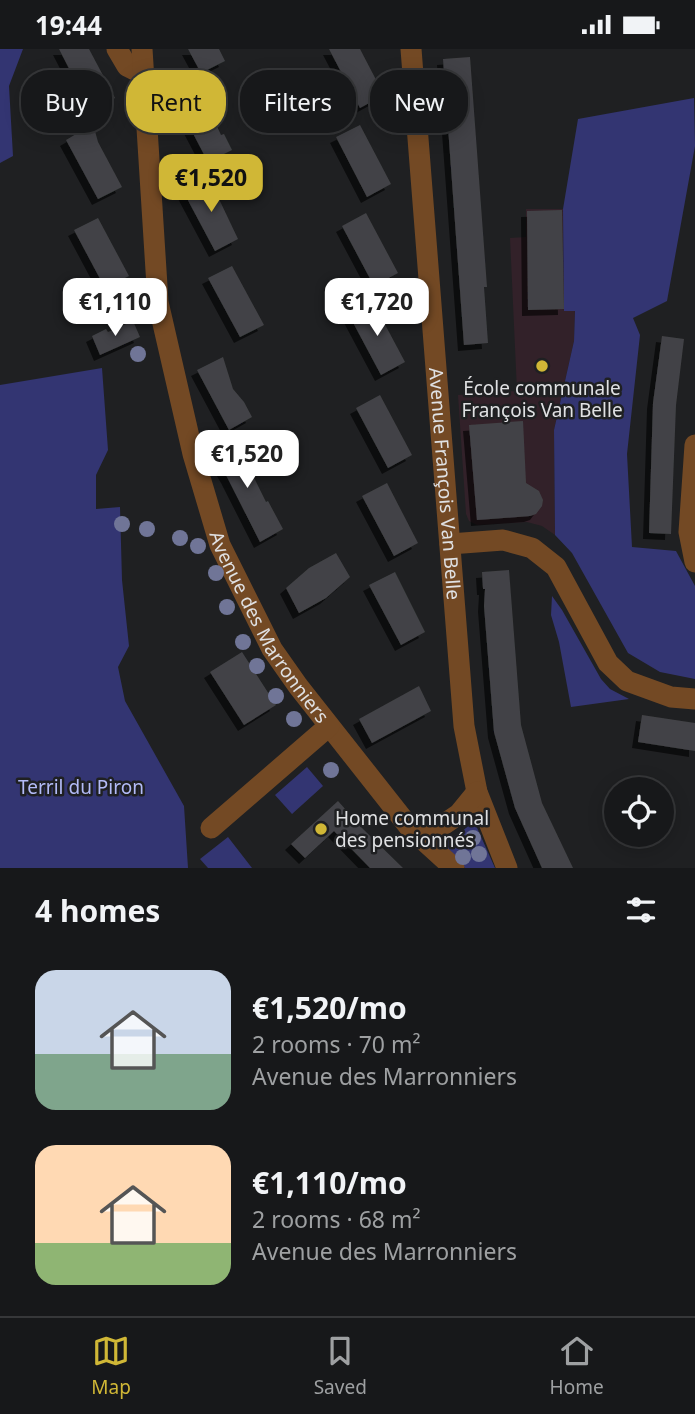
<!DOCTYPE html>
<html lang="en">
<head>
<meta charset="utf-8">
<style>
	:root { --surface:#17181a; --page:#242527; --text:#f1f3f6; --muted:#9ea0a2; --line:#363739; --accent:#d0b736 }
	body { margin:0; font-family:"Noto Sans",sans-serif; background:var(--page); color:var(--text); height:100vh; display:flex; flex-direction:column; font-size:26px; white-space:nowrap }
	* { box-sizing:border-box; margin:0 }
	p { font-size:23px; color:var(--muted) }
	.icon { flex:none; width:38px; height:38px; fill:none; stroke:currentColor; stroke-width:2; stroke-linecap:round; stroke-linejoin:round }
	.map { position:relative; height:819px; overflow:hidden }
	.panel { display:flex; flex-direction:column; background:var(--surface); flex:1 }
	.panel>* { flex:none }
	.hud { position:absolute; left:21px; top:21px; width:654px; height:63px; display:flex; gap:14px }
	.buttons { position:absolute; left:604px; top:728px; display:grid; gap:14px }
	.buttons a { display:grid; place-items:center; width:70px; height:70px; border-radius:50%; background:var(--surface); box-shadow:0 4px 18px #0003,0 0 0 2px var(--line); font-size:35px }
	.price { position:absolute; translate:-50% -60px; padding:0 16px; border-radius:14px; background:#fff; color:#222; font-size:23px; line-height:46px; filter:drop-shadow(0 2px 4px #0008) }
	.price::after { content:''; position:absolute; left:50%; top:42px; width:21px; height:16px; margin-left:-10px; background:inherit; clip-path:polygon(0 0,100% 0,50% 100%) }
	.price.on { background:var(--accent); color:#111 }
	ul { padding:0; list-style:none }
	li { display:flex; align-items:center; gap:21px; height:175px; padding:0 35px }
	li span { display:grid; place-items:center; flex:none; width:196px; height:140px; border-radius:21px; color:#555 }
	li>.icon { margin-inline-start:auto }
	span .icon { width:84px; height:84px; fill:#fffc; stroke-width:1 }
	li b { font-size:30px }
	h2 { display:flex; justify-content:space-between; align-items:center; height:84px; padding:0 35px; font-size:30px }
	.pill { padding:0 24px; border-radius:28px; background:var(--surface); box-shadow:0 4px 18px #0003,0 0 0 2px var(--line); font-size:24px; line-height:63px }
	.pill.on { background:var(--accent); color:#111 }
	.status { display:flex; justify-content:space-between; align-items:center; height:49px; padding:0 35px; background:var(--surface); direction:ltr }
	.status svg { height:19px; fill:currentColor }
	.menu { display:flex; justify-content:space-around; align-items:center; height:98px; border-top:2px solid var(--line); background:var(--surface); font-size:19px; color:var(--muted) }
	.menu a { display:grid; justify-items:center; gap:4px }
	.menu .on { color:var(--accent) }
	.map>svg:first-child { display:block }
	.education { fill:#322129 }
	.green { fill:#333572 }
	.building { fill:#424346; filter:url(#shadow) }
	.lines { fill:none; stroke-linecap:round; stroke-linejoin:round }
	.minor { stroke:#734924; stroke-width:21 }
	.tree { fill:#707597 }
	.poi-dot { fill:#d0b736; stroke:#1f2022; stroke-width:2.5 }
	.labels { text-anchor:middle; stroke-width:5; stroke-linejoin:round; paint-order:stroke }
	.poi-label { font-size:19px; fill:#e0e1e3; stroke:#1f2022 }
	.street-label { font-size:19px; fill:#e0e1e3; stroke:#1f2022 }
	.park-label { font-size:19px; fill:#b3bbf7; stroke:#1f2022 }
</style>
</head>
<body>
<div class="status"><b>19:44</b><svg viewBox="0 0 49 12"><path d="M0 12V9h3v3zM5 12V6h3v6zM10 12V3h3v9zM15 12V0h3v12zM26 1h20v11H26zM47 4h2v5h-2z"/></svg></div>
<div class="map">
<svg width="695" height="819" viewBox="0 0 695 819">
	<defs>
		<filter id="shadow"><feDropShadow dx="-6" dy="6" stdDeviation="0" flood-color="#0009"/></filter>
	</defs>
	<rect width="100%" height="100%" fill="#1f2022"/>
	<path class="education" d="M526,160H563L564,261H575L574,292L554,381L555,486L542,477L527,473L477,476L469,472L466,465L458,346L517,342L510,189L526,188Z"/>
	<path class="green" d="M0,0H23L9,37L13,107L0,114Z
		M694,49L695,97L667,252L633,269L640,286L627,405L632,498L676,502L695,537V630L660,623L628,604L572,504L555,486L554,381L574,292L575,262H564L563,160L578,70Z
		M102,319L108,401L96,426V460L120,458L122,531L129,597L118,618L125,652L184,757L188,819H0V336Z
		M552,547L562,561L601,630L610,640L629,650L571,658L559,593L551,566Z
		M307,718L323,737L292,765L275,746Z
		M474,772L495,819H465L438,794L459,785Z
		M228,788L252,819H208L200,810Z"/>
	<path class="building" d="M59,0H89L115,49L91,62Z
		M188,0H219L225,12L201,24Z
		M329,0H360L384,46L360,59Z
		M470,8L487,238H484L488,294L464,296L443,10Z
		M200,41L221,86L224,85L232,101L208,113L177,54Z
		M93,75L98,93L122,138L98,150L66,91Z
		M360,76L391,135L367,148L336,88Z
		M209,129L238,190L215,202L183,142Z
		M562,161L564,260L528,261L527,162Z
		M366,164L398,224L374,237L342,177Z
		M98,169L129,227L105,239L74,181Z
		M232,217L264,276L240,288L208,229Z
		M373,253L405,313L381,326L349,266Z
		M133,272L140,288L100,306L92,287L106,280L108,283Z
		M662,287L684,290L676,356L671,485L649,484L653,354Z
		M223,308L233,340L244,353L252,368L229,381L197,321Z
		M380,346L412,406L388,419L356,359Z
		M523,372L526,434L539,442L543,451L542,457L536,465L530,467L477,471L469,376Z
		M234,388L266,453L268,452L283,480L260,493L227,428L211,401Z
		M387,434L418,494L394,507L362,447Z
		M336,504L350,528L326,549L299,564L286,539L309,519Z
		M509,521L521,676L542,754L573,819H542L515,759L494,683L484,557L485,540H483L482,523Z
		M395,523L425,583L401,596L369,536Z
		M242,603L276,656L244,676L210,623Z
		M419,637L431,662L372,694L359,670Z
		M642,666L695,674V702L638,693Z
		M338,752L363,780L403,819H370L334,782L305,809L291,795Z"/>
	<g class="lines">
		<g class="minor">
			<path d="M117,0L127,17L143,25"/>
			<path id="s1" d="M142,0L158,253L193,405L220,496L272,600L298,637L410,779L454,819"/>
			<path id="s2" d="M411,0L464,677L477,743L507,819"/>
			<path d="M695,396L689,483L695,513"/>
			<path d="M450,495L503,491L532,499L556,518L608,614L627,632L671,648L695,650"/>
			<path d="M211,779L329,677"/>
			<path d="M410,779L440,778L459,765L477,743"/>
		</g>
	</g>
	<g class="tree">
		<circle cx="138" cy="305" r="8"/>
		<circle cx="122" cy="475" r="8"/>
		<circle cx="147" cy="480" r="8"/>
		<circle cx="180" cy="489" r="8"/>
		<circle cx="198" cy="497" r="8"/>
		<circle cx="216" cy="524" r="8"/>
		<circle cx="227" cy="558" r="8"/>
		<circle cx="243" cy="593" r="8"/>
		<circle cx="257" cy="617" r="8"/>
		<circle cx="276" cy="647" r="8"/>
		<circle cx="294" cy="670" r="8"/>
		<circle cx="331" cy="721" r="8"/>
		<circle cx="473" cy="789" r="8"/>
		<circle cx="479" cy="805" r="8"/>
		<circle cx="463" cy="808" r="8"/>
	</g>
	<g class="poi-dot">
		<circle cx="542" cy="317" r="7"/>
		<circle cx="321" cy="780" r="7"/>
	</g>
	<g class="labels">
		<g class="poi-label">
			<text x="542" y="346">École communale<tspan x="542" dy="22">François Van Belle</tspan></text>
			<text x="335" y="776" text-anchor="start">Home communal<tspan x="335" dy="22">des pensionnés</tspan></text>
		</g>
		<g class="street-label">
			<text dy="7" stroke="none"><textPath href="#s2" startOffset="436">Avenue François Van Belle</textPath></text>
			<text dy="7" stroke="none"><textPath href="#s1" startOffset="600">Avenue des Marronniers</textPath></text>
		</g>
		<g class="park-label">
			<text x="81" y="745">Terril du Piron</text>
		</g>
	</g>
</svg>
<div class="buttons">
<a><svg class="icon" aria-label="locate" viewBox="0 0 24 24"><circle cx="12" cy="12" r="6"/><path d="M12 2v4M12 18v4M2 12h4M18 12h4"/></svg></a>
</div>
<b class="price on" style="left:211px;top:165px">€1,520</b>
<b class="price" style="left:115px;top:289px">€1,110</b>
<b class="price" style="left:377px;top:289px">€1,720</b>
<b class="price" style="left:247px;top:441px">€1,520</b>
<div class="hud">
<a class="pill">Buy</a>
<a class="pill on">Rent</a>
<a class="pill">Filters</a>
<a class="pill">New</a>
</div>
</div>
<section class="panel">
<h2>4 homes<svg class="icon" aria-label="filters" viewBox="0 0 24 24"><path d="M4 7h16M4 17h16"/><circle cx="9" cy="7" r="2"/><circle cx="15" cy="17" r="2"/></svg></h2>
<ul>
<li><span style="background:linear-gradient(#c9d6e8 60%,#7fa58c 0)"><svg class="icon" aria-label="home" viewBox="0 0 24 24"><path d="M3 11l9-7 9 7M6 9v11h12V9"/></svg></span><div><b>€1,520/mo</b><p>2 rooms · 70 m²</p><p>Avenue des Marronniers</p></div></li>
<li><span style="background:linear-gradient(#ffd9b3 70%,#8fb573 0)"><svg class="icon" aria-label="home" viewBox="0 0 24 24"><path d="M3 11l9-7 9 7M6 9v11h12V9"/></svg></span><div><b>€1,110/mo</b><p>2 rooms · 68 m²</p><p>Avenue des Marronniers</p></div></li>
</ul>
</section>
<nav class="menu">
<a class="on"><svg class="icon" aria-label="map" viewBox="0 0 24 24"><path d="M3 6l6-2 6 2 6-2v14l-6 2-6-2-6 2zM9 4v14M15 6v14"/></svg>Map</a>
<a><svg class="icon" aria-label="saved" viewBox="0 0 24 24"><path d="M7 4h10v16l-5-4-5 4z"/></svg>Saved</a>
<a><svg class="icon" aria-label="home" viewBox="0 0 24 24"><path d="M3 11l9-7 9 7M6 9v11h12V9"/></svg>Home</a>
</nav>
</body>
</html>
